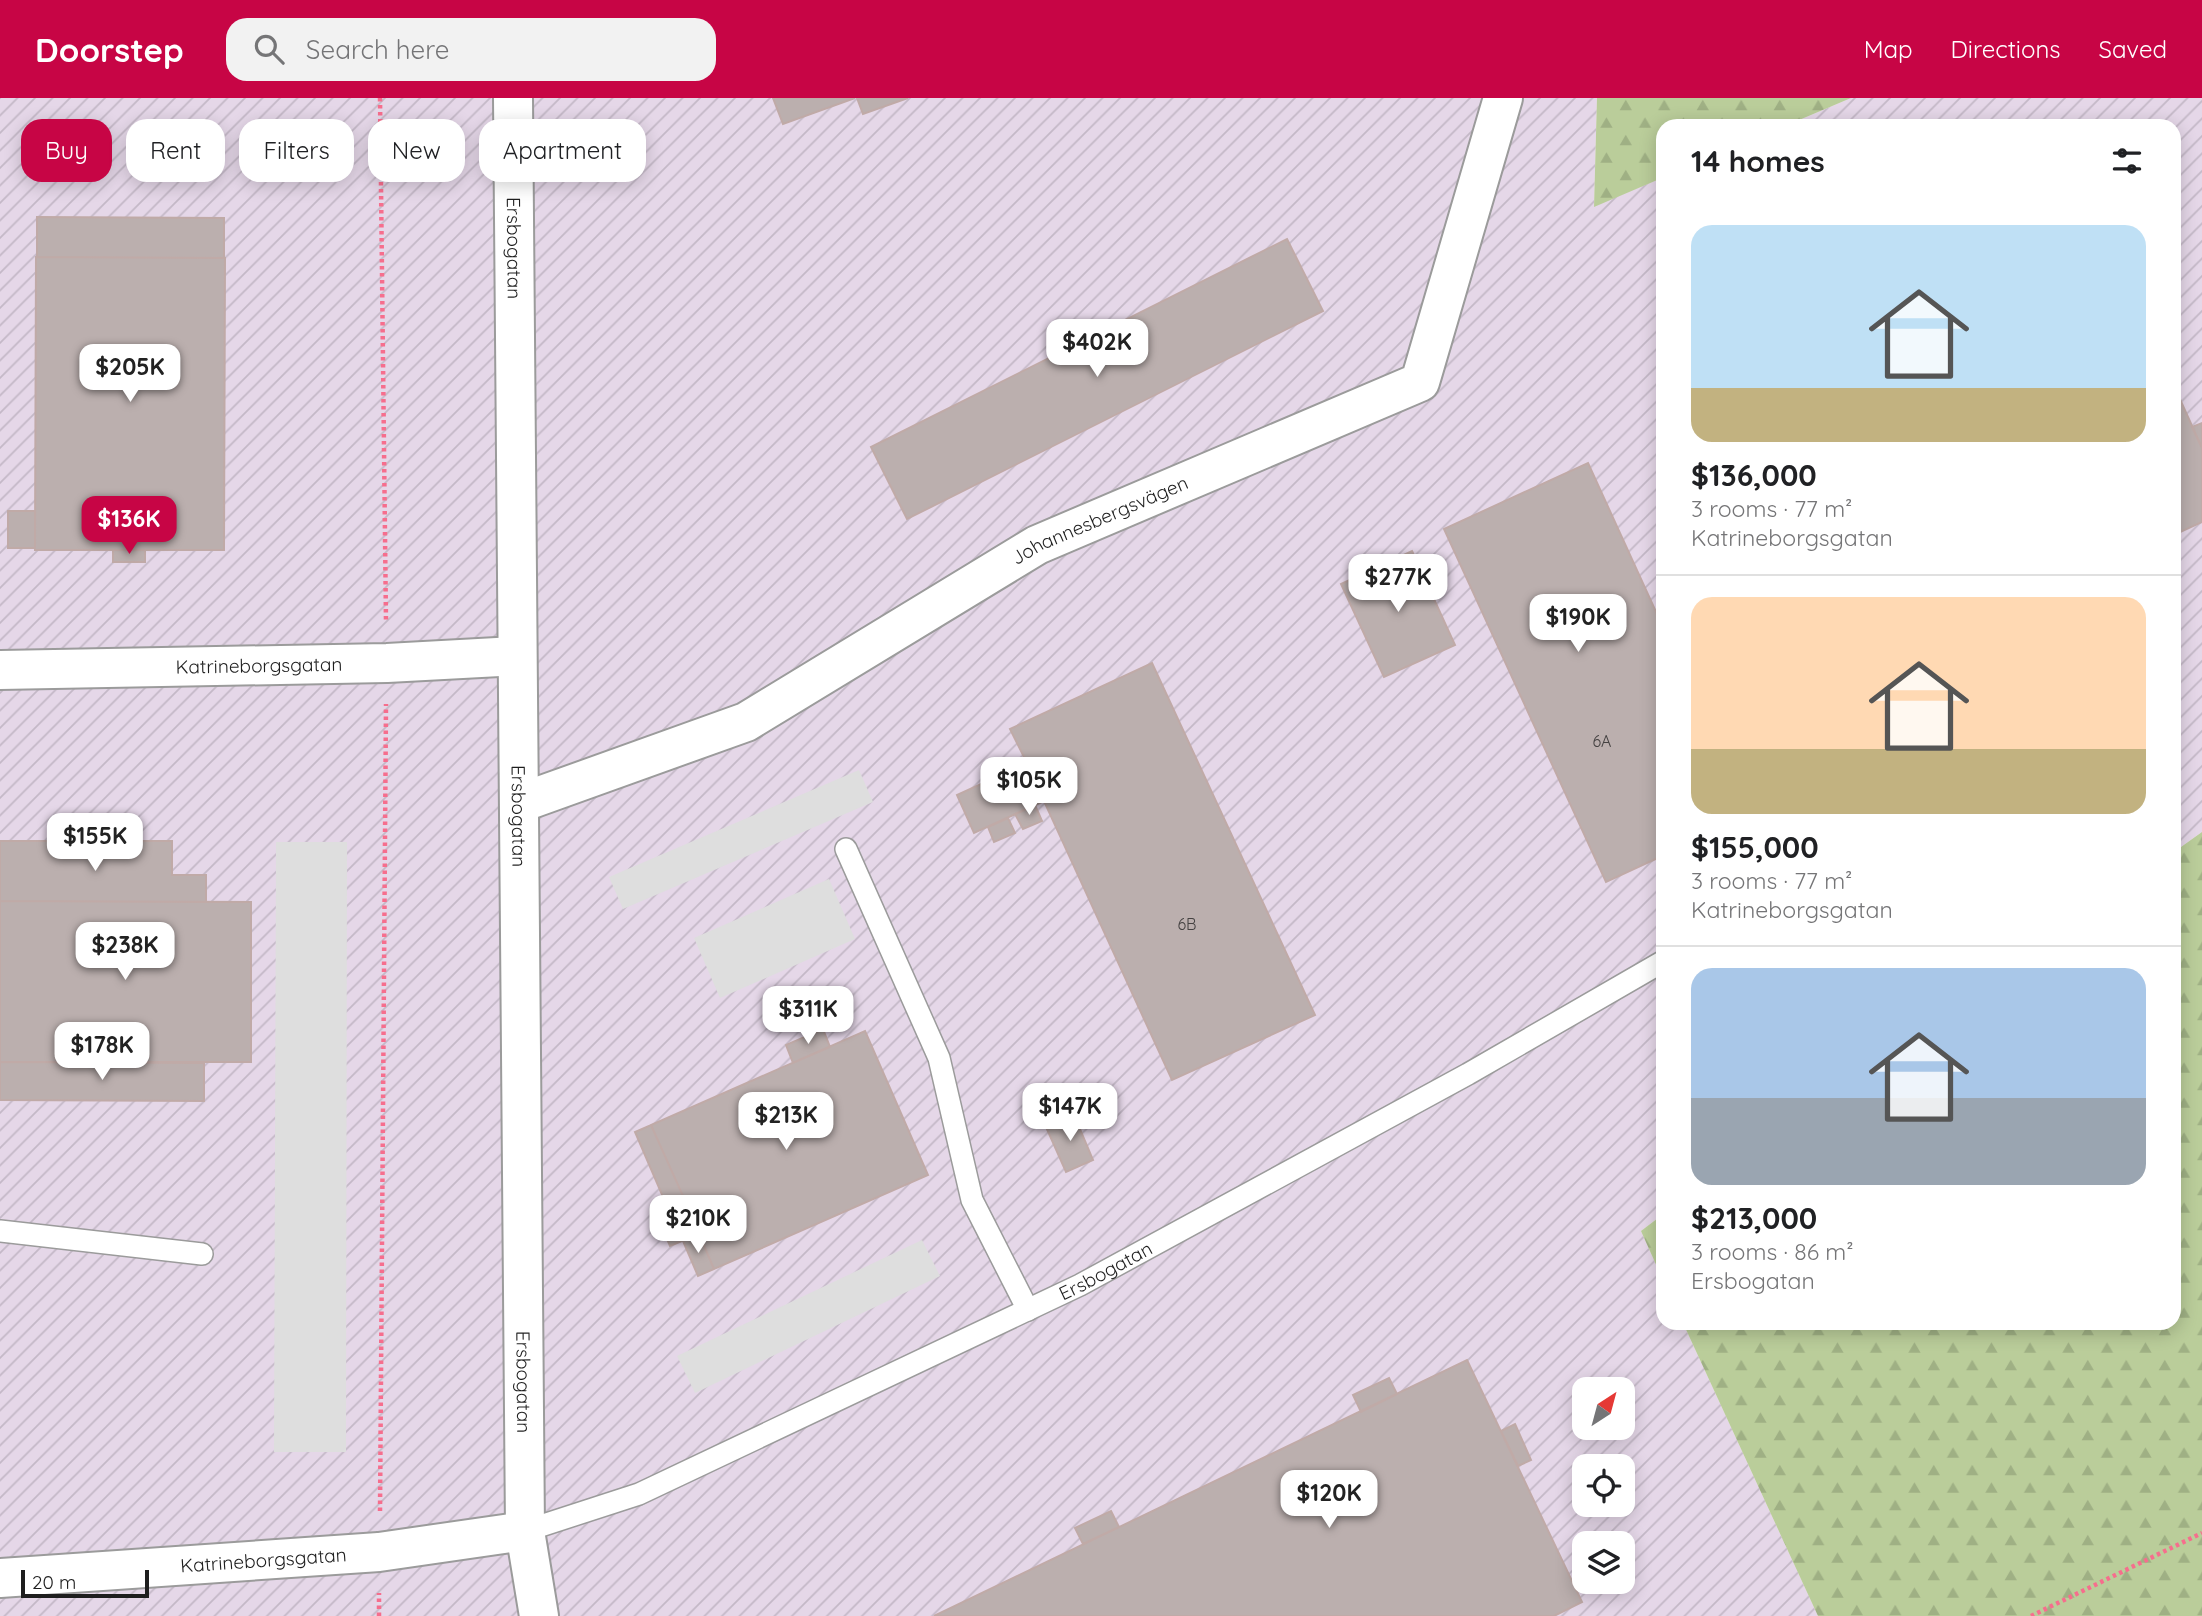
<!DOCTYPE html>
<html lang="en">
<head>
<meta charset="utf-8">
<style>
	:root { --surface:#fff; --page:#f2f2f2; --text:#202124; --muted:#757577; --line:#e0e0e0; --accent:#c70545 }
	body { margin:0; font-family:Quicksand,sans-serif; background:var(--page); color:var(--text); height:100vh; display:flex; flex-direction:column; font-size:26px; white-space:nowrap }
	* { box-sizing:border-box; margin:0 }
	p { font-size:23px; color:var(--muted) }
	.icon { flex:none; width:38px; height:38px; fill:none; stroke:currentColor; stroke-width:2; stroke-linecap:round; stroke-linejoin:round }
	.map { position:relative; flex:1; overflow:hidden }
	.drawer { position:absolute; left:1656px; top:21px; width:525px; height:1211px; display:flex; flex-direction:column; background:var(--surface); border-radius:21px; box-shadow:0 4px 18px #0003 }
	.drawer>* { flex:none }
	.banner { position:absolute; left:21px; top:21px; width:665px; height:63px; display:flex; gap:14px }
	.needle { width:46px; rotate:36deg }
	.controls { position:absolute; left:1572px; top:1279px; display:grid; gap:14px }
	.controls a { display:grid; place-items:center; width:63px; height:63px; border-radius:14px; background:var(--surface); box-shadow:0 4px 18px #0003; font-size:35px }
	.scale { position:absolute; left:21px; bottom:18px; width:128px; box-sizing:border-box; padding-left:7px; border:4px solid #1e1e1e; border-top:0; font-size:19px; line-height:24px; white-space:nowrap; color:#1e1e1e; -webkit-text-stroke:5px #fff; paint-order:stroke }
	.price { position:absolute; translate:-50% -60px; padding:0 16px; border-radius:14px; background:#fff; color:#222; font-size:23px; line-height:46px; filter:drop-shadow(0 2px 4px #0008) }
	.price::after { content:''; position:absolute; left:50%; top:42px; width:21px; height:16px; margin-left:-10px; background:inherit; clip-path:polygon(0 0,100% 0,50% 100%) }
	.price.on { background:var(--accent); color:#fff }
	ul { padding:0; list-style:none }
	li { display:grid; align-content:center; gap:14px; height:371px; padding:0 35px }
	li+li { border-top:2px solid var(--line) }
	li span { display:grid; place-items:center; height:217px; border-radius:21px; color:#555 }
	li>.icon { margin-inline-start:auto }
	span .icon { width:126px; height:126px; fill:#fffc; stroke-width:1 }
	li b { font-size:30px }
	h2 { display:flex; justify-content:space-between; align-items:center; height:84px; padding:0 35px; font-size:30px }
	.tag { padding:0 24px; border-radius:21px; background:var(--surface); box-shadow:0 4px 18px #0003; font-size:24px; line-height:63px }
	.tag.on { background:var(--accent); color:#fff }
	header { display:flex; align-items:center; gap:42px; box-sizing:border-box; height:98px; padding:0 35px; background:var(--accent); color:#fff }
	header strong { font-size:33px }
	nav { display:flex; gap:38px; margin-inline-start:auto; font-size:24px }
	.search { width:490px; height:63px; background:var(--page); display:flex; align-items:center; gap:18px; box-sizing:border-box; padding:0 24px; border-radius:21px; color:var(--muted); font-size:26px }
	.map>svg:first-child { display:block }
	.industrial { fill:url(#industrial-furrows); fill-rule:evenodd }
	.forest { fill:url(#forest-firs) }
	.parking { fill:#dedede }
	.building { fill:#bbafae; stroke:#c0aaa7; stroke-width:2 }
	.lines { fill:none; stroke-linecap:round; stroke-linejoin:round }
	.lane-casing { stroke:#9b9b9b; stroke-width:24 }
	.street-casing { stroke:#9b9b9b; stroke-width:42 }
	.path { stroke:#f66e8d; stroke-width:4.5; stroke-dasharray:3.5 3.5; stroke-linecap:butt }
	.lane { stroke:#fff; stroke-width:21 }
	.street { stroke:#fff; stroke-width:38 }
	.labels { text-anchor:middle; stroke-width:5; stroke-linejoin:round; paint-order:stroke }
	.number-label { font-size:16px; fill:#454242 }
	.street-label { font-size:19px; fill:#1e1e1e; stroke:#fff }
</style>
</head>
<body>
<header>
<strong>Doorstep</strong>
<div class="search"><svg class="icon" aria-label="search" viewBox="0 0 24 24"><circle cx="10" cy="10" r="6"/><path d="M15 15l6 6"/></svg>Search here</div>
<nav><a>Map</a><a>Directions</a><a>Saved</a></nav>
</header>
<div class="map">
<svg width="2202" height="1518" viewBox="0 0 2202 1518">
	<defs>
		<pattern id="industrial-furrows" width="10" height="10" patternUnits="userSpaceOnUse" patternTransform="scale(1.75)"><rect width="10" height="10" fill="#e5d7e8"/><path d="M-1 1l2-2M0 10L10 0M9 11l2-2" fill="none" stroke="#c4b8c7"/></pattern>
		<pattern id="forest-firs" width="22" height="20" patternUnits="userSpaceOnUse" patternTransform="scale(1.75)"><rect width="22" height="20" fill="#bacd9a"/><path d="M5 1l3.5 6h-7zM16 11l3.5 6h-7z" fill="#9fb084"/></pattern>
	</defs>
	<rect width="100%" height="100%" fill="#efe8e4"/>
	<path class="industrial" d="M0,0H1597L1594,108L1662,80V1117L1641,1133L1662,1180V1225H1683L1818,1518H0ZM1584,1292H1622V1330H1584ZM1584,1368H1622V1407H1584ZM1584,1446H1622V1484H1584Z
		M1851,0H2202V734L2174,754V28H1785Z"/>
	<path class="forest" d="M1597,0H1851L1785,28H1662V80L1594,109Z
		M2202,734V1518H1818L1683,1225H2174V754Z
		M1662,1117V1180L1641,1133Z"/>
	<path class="parking" d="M859,672L873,704L623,811L609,779Z
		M276,744H347L346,1354H274Z
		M829,781L855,841L720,900L694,840Z
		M922,1142L940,1178L695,1295L677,1258Z"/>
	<path class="building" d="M773,0H855L783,26Z
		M857,0H908L863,16Z
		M37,119L224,120V160L37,159Z
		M1287,141L1323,213L907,421L871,349Z
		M36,159L225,160L224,452H35Z
		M2174,288L2202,350V424L2174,437Z
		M2202,325V350L2192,329Z
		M1588,365L1662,527V758L1606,784L1444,431Z
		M8,413H35V450H8Z
		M113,452H145V464H113Z
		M1412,453L1455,547L1384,579L1341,486Z
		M1152,565L1315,917L1172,982L1044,703L974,735L957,697L1027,665L1010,631Z
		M1035,707L1042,723L1023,731L1015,716Z
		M1008,720L1015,735L994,744L988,729Z
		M0,743H172V777H206V804L0,803Z
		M0,803L251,804V964H0Z
		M823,931L830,949L793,965L786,947Z
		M865,933L928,1077L714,1171L699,1136L670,1148L654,1111L683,1098L651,1027Z
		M0,964L204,965V1003L0,1002Z
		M1074,1017L1093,1062L1066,1074L1046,1029Z
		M651,1027L683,1098L666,1106L635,1034Z
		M699,1136L714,1171L698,1178L683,1143Z
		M1467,1262L1582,1504L1554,1518H934Z
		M1389,1280L1397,1296L1361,1314L1353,1297Z
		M1515,1326L1531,1362L1518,1368L1501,1333Z
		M1111,1413L1119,1429L1083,1446L1075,1430Z"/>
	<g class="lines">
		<defs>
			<g id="lane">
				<path d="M846,751L939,960L972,1102L1028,1212"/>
				<path d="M0,1133L202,1156"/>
				<path id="s1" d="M525,1433L639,1396L1080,1187L1468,976L1662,864"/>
			</g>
			<g id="street">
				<path id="s2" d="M513,0L525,1433L539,1518"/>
				<path id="s3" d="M0,572L387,565L517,558"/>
				<path id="s4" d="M520,705L746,624L1037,447L1420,284L1503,0"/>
				<path id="s5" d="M0,1480L379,1454L525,1433"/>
			</g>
		</defs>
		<use href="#lane" class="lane-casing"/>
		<use href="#street" class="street-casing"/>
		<path class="path" d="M380,0L386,524
			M380,1413L386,606
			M379,1518V1495
			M2031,1518L2202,1435"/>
		<use href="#lane" class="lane"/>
		<use href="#street" class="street"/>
	</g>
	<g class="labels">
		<g class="number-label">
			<text x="1602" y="649">6A</text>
			<text x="1187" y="832">6B</text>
		</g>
		<g class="street-label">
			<text dy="7" stroke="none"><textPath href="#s2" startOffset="150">Ersbogatan</textPath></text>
			<text dy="7" stroke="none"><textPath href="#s4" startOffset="648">Johannesbergsvägen</textPath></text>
			<text dy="7" stroke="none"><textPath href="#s3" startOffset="259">Katrineborgsgatan</textPath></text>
			<text dy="7" stroke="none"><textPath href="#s2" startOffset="718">Ersbogatan</textPath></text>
			<text dy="7" stroke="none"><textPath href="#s1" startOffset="637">Ersbogatan</textPath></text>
			<text dy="7" stroke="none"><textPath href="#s2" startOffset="1284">Ersbogatan</textPath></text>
			<text dy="7" stroke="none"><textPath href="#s5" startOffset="264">Katrineborgsgatan</textPath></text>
		</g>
	</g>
</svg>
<div class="controls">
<a><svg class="needle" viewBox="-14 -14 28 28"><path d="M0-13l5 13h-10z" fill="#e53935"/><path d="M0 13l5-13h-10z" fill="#757577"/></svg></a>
<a><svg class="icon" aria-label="locate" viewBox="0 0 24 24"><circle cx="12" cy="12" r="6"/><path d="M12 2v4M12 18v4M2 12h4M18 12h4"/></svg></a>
<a><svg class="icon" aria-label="layers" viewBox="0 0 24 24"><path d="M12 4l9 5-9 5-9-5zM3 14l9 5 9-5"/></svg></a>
</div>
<div class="scale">20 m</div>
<b class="price" style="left:1097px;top:281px">$402K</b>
<b class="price" style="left:130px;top:306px">$205K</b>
<b class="price on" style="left:129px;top:458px">$136K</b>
<b class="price" style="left:1398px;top:516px">$277K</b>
<b class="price" style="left:1578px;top:556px">$190K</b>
<b class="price" style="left:1029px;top:719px">$105K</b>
<b class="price" style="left:95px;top:775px">$155K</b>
<b class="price" style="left:125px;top:884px">$238K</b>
<b class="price" style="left:808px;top:948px">$311K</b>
<b class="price" style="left:102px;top:984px">$178K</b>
<b class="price" style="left:1070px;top:1045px">$147K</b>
<b class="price" style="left:786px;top:1054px">$213K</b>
<b class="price" style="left:698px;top:1157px">$210K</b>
<b class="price" style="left:1329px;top:1432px">$120K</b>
<div class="banner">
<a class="tag on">Buy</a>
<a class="tag">Rent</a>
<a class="tag">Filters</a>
<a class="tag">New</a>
<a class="tag">Apartment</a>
</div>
<section class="drawer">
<h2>14 homes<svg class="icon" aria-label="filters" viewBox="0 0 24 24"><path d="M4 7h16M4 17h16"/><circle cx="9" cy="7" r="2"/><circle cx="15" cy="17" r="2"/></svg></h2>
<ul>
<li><span style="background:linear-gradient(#bfe0f5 75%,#c2b280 0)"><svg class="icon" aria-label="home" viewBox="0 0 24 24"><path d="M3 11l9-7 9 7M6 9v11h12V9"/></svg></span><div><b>$136,000</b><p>3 rooms · 77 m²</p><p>Katrineborgsgatan</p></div></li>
<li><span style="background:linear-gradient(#ffd9b3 70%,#c2b280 0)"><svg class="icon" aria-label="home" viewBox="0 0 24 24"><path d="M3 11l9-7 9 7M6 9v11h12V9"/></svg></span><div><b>$155,000</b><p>3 rooms · 77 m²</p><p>Katrineborgsgatan</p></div></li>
<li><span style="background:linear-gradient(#a9c7e8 60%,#9aa5b1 0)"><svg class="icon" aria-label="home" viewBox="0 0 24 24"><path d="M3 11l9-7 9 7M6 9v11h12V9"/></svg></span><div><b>$213,000</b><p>3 rooms · 86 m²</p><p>Ersbogatan</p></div></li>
</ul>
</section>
</div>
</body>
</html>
